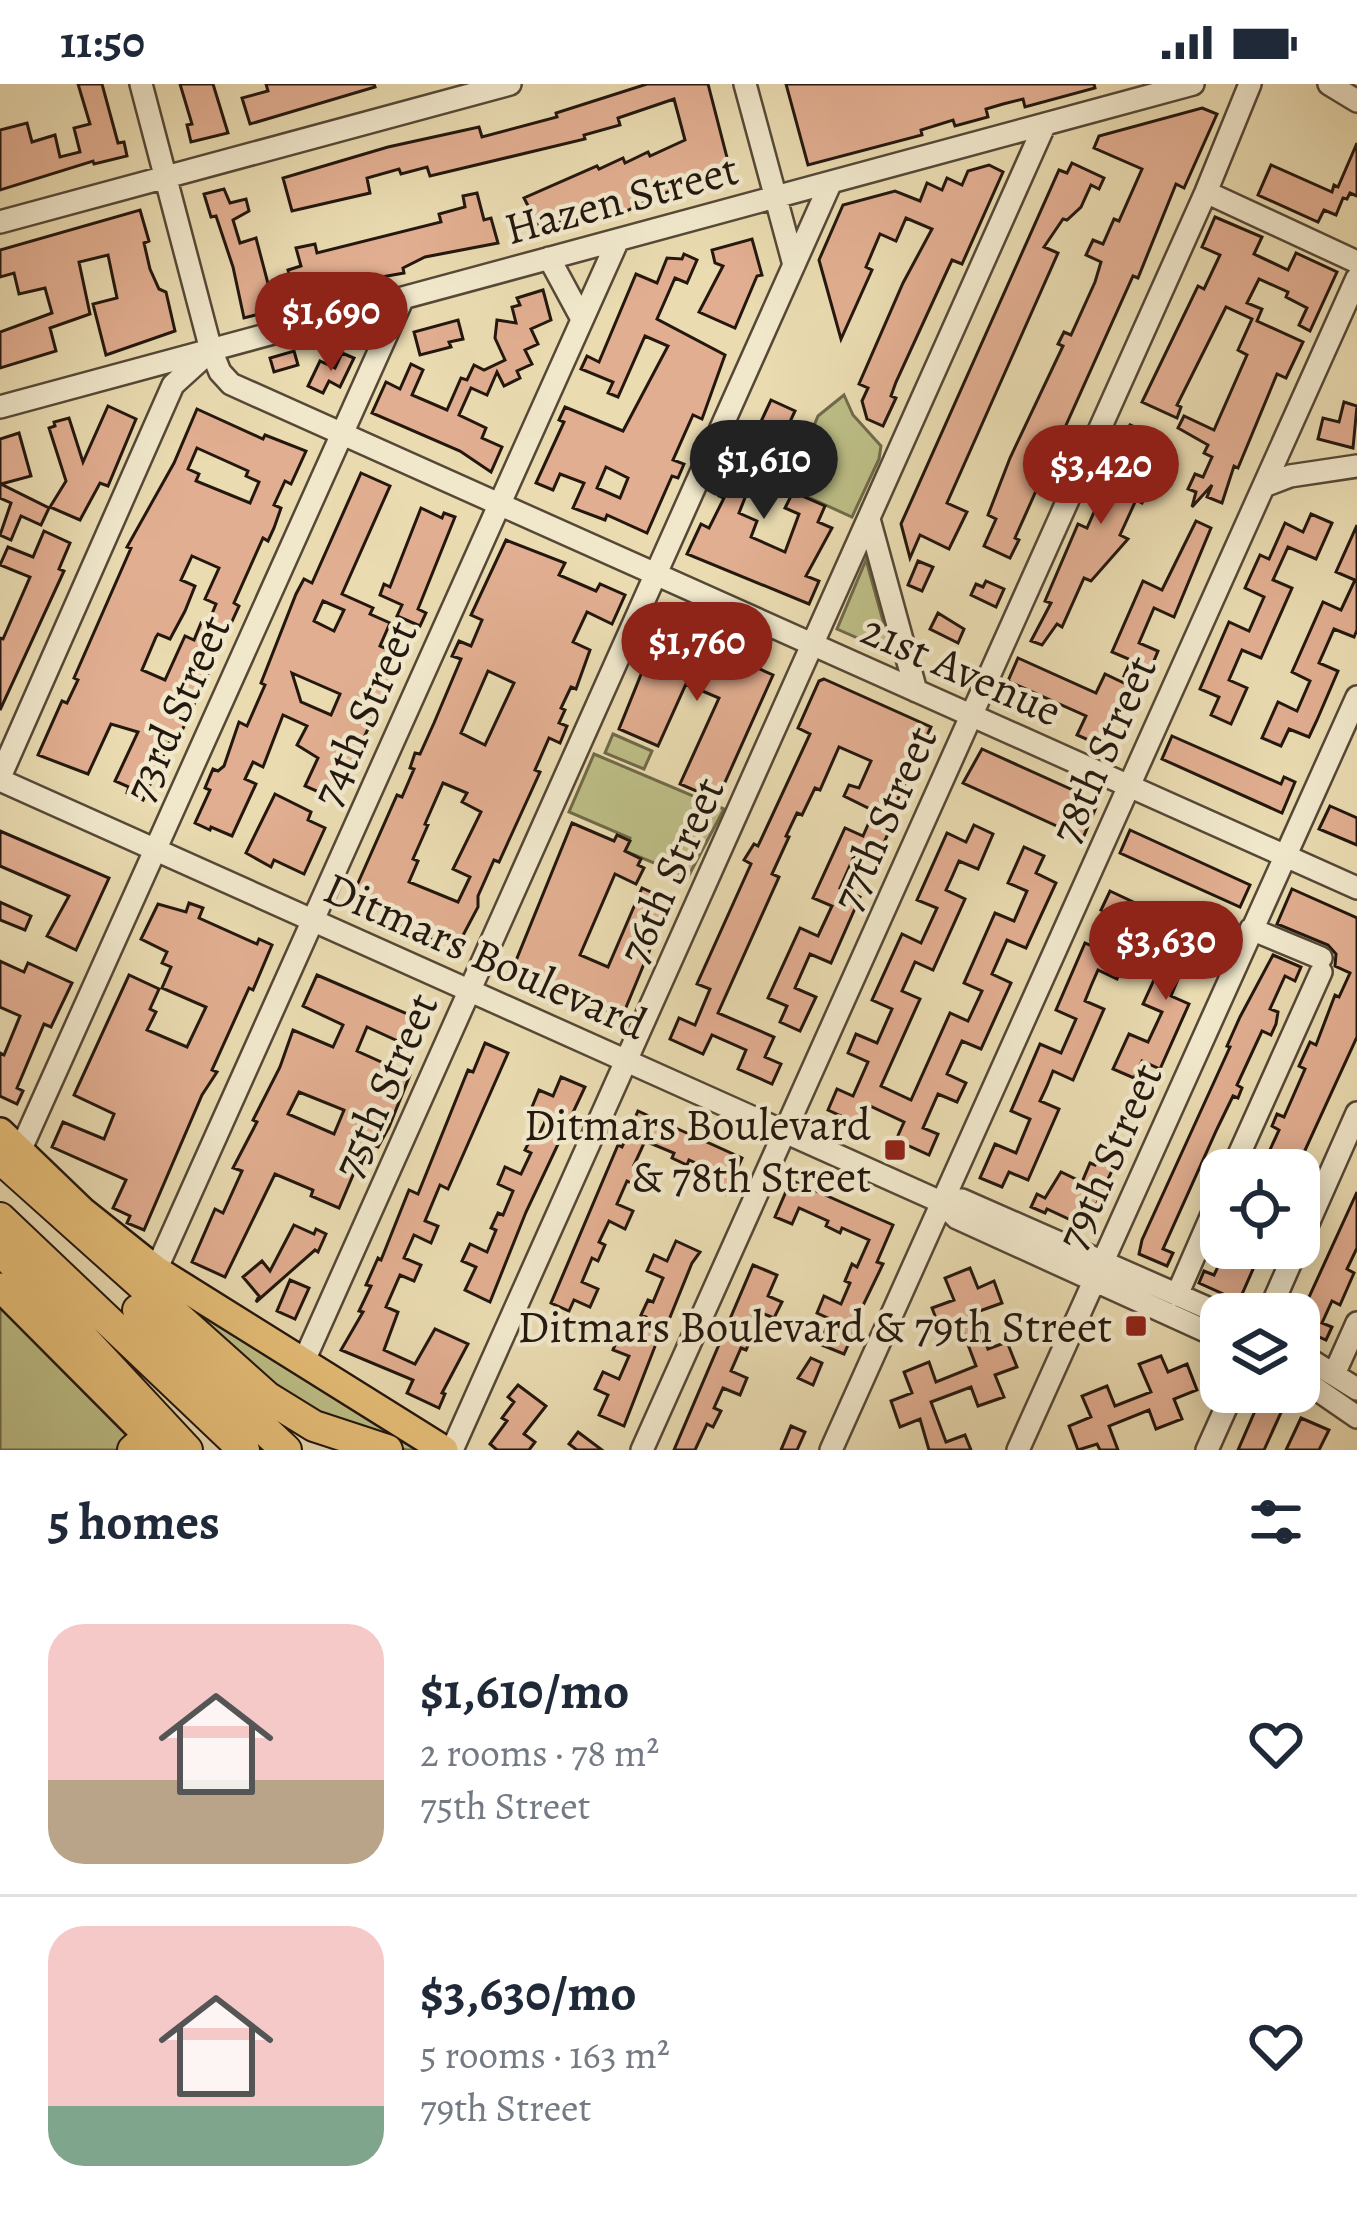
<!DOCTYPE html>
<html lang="en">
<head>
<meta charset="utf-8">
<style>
	:root { --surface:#fff; --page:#f2f2f3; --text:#1f2937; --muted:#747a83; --line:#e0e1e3; --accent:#8f2418 }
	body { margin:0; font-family:Alegreya,serif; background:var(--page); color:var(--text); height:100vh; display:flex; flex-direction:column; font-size:45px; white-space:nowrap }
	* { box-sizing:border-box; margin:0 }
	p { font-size:39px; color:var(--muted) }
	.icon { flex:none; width:66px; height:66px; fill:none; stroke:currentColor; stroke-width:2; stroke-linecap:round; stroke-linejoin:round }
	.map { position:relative; height:1366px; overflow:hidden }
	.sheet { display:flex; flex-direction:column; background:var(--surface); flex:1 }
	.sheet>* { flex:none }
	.controls { position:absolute; left:1200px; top:1065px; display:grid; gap:24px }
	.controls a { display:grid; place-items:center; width:120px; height:120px; border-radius:24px; background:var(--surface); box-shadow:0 6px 30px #0003; font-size:60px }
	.price { position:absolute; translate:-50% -102px; padding:0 27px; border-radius:42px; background:var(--accent); color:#fff; font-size:39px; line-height:78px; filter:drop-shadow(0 3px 6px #0008) }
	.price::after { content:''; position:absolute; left:50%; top:72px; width:36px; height:27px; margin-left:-18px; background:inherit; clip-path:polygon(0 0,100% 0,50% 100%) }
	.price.selected { background:#222; color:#fff }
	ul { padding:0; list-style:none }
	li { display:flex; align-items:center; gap:36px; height:300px; padding:0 48px }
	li+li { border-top:3px solid var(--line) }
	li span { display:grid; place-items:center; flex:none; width:336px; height:240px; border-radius:36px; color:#555 }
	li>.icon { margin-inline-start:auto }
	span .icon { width:144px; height:144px; fill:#fffc; stroke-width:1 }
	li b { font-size:51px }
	h2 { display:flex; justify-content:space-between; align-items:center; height:144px; padding:0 48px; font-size:51px }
	.status { display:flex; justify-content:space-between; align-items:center; height:84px; padding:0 60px; background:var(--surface); direction:ltr }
	.status svg { height:33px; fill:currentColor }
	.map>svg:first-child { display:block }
	.green { fill:#bdbe87; stroke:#706a4a; stroke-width:3 }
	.building { fill:#e2ae91; stroke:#23170e; stroke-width:3; fill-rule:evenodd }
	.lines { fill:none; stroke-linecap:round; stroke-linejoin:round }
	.minor-casing { stroke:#554837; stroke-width:26 }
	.major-casing { stroke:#23170e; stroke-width:32 }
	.highway-casing { stroke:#23170e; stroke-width:34 }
	.minor { stroke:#f1e8cc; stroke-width:21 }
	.major { stroke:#e5be78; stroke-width:27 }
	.highway { stroke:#e5be78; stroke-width:30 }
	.poi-dot { fill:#8f2418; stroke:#f1e8cc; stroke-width:4.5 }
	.labels { text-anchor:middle; stroke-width:9; stroke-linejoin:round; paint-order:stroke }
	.street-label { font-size:45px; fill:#23170e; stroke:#f1e8cc }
	.poi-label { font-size:45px; fill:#23170e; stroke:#f1e8cc; text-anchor:end }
</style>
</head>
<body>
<div class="status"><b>11:50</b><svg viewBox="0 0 49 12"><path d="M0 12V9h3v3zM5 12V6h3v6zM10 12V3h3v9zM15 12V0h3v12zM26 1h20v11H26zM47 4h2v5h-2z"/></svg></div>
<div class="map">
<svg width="1357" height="1366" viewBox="0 0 1357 1366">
	<rect width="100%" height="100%" fill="#eadbb1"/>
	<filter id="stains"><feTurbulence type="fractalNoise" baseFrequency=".00167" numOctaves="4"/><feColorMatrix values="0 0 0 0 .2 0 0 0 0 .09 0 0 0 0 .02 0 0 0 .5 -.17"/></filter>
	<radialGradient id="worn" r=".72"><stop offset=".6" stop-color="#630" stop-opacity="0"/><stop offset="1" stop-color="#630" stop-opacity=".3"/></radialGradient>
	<path class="green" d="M844,311L853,331L881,362L879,375L852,433L788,404L818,332Z
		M866,476L892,569L837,545Z
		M613,650L652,667L644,685L605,669Z
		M594,670L724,725L688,793L625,767L630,754L569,728Z
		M64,1120L428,1366H406L296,1326Z
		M0,1223L130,1354L118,1366H0Z"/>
	<path class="building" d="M78,0H102L118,59L124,58L127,72L94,80L93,77L0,106V46L27,39L32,58L55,51L60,73L80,68L74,44L90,40Z
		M180,0H213L228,49L191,58L187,41L192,40Z
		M266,0H374L375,3L250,40L242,14L268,7Z
		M647,0H708L732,93L700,102L698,94L624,128L622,124L616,126L612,116L540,145L524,114L597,82L599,85L623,74L625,79L648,68L650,72L685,56L674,15L618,34L620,41L584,51L585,55L430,92L427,83L401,90L399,85L367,94L370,109L292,127L283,94L388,63L479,43L482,53L557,33L556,29Z
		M786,0H1094L1095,4L1025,23L1023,15L1003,20L986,25L988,33L955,42L953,36L921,46L922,51L808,81Z
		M1202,24L1217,30L1184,104L1176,100L1138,194L1133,192L1054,368L1059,370L1053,383L1048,380L1015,454L1019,456L1010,474L984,462L996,435L988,431L1010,374L1063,262L1058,260L1064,248L1071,251L1095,198L1101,178L1086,171L1093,156L1103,160L1114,135L1119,137L1142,85L1094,64L1099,52Z
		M1357,59V112L1350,109L1347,115L1343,114L1336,131L1324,126L1318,138L1258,111L1271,81L1332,108L1334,101L1338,103Z
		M1072,79L1104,94L1099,105L1091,101L1081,123L1067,136L1063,135L1044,163L1058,169L947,419L967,428L949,465L920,451L910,474L901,440L1059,86L1067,89Z
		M989,81L1003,88L962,180L952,176L896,298L891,312L896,314L883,342L867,335L862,317L868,304L859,300L903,199L932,145L906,134L896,157L880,150L866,183L872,186L841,255L819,176L843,121L895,107L920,117L927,99L942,106L947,94L962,101L968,87Z
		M224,105L230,119L246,115L249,127L233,136L240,159L256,154L275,226L244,234L233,183L216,132L211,133L204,110Z
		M477,109L484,136L491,134L498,159L425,173L403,184L404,189L326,203L327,212L299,220L288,186L301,182L296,164L315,160L317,169L441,138L439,130L465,123L463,112Z
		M140,126L149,157L144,159L150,185L159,205L166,208L175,247L106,271L93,220L117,214L108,171L79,178L90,230L50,244L56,267L0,284V248L52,229L45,204L19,210L14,189L0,193V166Z
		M1215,133L1262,153L1254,170L1288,186L1296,169L1337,188L1310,247L1299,241L1307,224L1286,213L1288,208L1259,195L1247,219L1262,225L1257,237L1303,258L1286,294L1277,290L1238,384L1234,382L1222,419L1207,413L1212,401L1192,423L1196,408L1188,405L1195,390L1203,393L1212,373L1204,369L1208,361L1178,344L1184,332L1214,346L1247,271L1238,266L1252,235L1226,223L1177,321L1181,323L1177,334L1142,318L1198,202L1204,205L1220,171L1202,163Z
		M752,155L762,191L757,192L735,244L699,228L723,182L715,179L712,166Z
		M684,170L697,176L687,199L675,194L657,235L725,271L702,335L693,331L673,376L684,380L678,394L672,392L647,449L607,431L605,436L573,424L584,399L560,390L553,406L536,399L564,338L559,336L565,323L623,347L668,262L645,252L618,313L608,309L613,298L581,285L587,272L599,278L636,190L657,199L667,174L682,175ZM606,383L628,394L620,414L597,404Z
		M543,206L551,236L531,245L538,260L525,266L532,280L517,287L520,294L504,302L497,288L487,311L471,304L459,331L486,344L482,354L502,363L491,388L460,367L372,329L386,298L400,305L411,280L423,286L412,311L447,326L461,294L467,296L474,281L484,286L505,276L495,254L497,236L516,239L512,223L520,221L517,214Z
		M458,236L463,255L449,258L451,263L420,271L414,248Z
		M294,267L298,281L274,288L270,274Z
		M342,269L354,274L340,303L329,297L323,309L308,302L320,277L335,284Z
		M771,316L795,327L781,357L785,359L761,412L748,406L739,429L757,437L751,453L785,468L799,430L785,424L793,408L825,422L818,438L832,444L806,492L819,497L809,520L687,470L701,440L709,444L724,414L719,412L724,399L731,402Z
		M1344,318L1357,322L1353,364L1318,355L1323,334L1339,338Z
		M108,322L136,335L108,402L100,399L80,436L50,423L66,397L49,344L55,342L54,338L69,334L83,378Z
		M197,325L263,355L265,351L306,367L291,400L285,397L274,421L281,424L274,444L268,457L263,454L234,519L239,522L234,533L175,662L169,659L143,716L127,709L129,703L115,697L138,648L111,640L88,690L38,671L62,617L67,619L78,596L74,594L131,464L127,463L174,379ZM197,364L248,387L246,392L259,398L250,419L196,397L199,390L188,385ZM192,472L219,484L205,515L216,520L207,542L201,539L194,556L185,552L165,596L142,586L156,553L158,550L170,555L185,527L195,502L181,496Z
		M1130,341L1167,357L1163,368L1152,365L1140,390L1153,395L1142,419L1136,416L1120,451L1128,455L1091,497L1084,494L1062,543L1057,540L1042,561L1031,557L1051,519L1045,517L1078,440L1087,444L1118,374L1112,372Z
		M19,349L31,392L1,400L49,424L41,441L21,432L11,456L0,451L11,419L0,414V355Z
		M361,389L390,402L342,510L373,524L370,530L390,539L380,562L401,571L392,594L335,715L305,702L318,674L297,661L307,642L283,631L263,683L253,678L245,695L256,700L232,752L211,743L210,746L195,739L210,706L205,704L213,685L218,687L224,682L239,638L247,642L265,601L261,599L296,510L304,495L312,499ZM323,517L344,526L334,547L314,537ZM292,589L340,610L331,631L301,618Z
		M421,424L442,434L444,429L455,433L418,525L426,529L420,542L397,532L402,521L380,511L384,500L390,503Z
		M1311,430L1332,439L1316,475L1288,463L1273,496L1292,504L1261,574L1242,566L1229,596L1247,604L1231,640L1211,631L1219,613L1200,605L1229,538L1249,547L1264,513L1245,504L1260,471L1269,475L1285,439L1303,448Z
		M1196,437L1211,444L1174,533L1154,524L1139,559L1158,567L1144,601L1124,592L1131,576L1112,568L1143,497L1162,506Z
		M1357,441V546L1354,553L1334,545L1319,579L1338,587L1317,636L1309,653L1289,645L1281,662L1262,654L1278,618L1297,627L1310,597L1292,588L1323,518L1341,526L1355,496L1336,488Z
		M44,447L70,459L59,485L64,487L0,626V554L3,555L30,493L0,481L8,463L33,473Z
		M506,456L565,479L559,491L596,507L600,500L625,511L612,540L587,528L573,558L590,566L576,605L571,603L561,624L565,626L559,639L567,642L560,659L549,654L535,686L540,688L499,778L494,776L478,812V823L460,857L444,850L440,859L394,838L398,831L354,808L397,711L402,713L414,685L410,684L415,669L420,670L434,639L461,575L452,572L459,557L471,562L482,536L471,531ZM488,587L514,599L485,661L461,649ZM443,699L467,709L462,718L481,728L453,785L470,793L458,818L409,798L418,777L413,775L428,741L425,740Z
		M918,477L933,483L922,507L908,501Z
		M986,497L1004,505L996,523L971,511L976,500L983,503Z
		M938,529L964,545L958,559L930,545Z
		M661,541L773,591L717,716L680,700L719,614L686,600L658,662L619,645Z
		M1018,574L1096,609L1105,590L1128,601L1100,661L1077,651L1086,632L1008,597Z
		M824,595L931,643L885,743L890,745L875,779L855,770L840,804L860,813L831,879L810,870L795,904L816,913L800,947L780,938L787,922L768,914L800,844L818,852L832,822L813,814L845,744L863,752L874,727L844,712L849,701L859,704L871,677L839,663L820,706L815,704L802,731L797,729L786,752L789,753L772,790L779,793L718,929L774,953L765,973L781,980L772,1000L738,985L746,966L712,951L703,970L670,955L679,934L695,941L710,905L697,900L751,780L744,776L754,760L758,762L810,650L798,644L819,597Z
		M1172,652L1281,700L1284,693L1295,698L1282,729L1162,675Z
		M982,665L1095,716L1097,721L1083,754L963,699Z
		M275,710L311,728L308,736L325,744L304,790L274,776L271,783L246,769Z
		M1330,722L1357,734V761L1319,745Z
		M572,739L614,757L617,751L630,757L625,767L641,775L638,781L644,784L636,800L615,790L580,871L608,883L642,804L670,817L622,933L513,884Z
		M974,741L993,750L978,785L959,777L952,793L946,806L965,815L933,886L915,878L902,907L920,915L881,1002L911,1016L950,929L968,937L982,907L964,899L995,829L1014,837L1027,807L1008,799L1024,763L1044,772L1036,789L1056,799L1026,864L1007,856L992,890L1011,899L981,965L962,957L947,990L966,999L957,1018L938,1010L923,1044L938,1050L929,1071L896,1056L904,1038L870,1022L861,1041L828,1026L837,1005L853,1012L868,978L848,969L856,950L877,959L892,925L872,916L902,850L921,859L937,824L917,816L947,749L966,758Z
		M1130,746L1250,801L1240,823L1120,769Z
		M0,747L109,794L76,866L47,852L69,812L0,782Z
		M1292,805L1357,834V953L1296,1086H1260L1262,1082L1257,1079L1262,1067L1268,1070L1279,1046L1272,1042L1277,1030L1284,1033L1305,985L1299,982L1310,958L1316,961L1335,911L1339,913L1350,889L1335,882L1336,870L1328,861L1277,840Z
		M1110,807L1148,825L1117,895L1098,886L1091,902L1085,917L1104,925L1073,996L1053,987L1047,1002L1040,1017L1059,1025L1028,1096L1009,1088L1002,1103L980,1094L995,1060L1016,1069L1030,1035L1011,1027L1040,960L1061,969L1076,935L1056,926L1085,859L1105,868L1120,834L1101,826Z
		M0,818L31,832L25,846L0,836Z
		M189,819L203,824L199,834L257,860L259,855L272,861L253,906L249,904L212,986L217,988L202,1011L144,1146L127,1139L130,1132L113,1124L126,1096L52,1063L63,1038L104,1055L114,1030L74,1011L129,891L159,905L150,925L156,928L147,946L187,963L206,923L162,904L171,883L162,879L167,868L141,855L158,820L186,828Z
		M1200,842L1220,851L1205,885L1186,876L1171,912L1189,920L1160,985L1142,977L1134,994L1113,985L1129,950L1148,958L1162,928L1143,920L1175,850L1193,858Z
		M1273,871L1301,883L1295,897L1285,892L1270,925L1278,928L1276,940L1271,951L1262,947L1237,1001L1242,1004L1238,1014L1233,1012L1217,1045L1163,1165L1173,1169L1167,1182L1139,1170L1142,1156L1230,963L1227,962L1240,933Z
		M0,877L24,888L28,879L72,899L51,943L44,940L17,1004L23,1007L17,1020L0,1012V969L4,971L20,932L0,923Z
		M317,891L426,938L417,958L402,952L400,958L367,943L357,967L410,991L389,1043L378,1063L370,1060L362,1079L359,1077L339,1124L311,1112L313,1106L275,1090L225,1193L192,1178L215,1125L223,1129L242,1087L233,1084L257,1038L253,1036L280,983L293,946L333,963L343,941L303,922ZM299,1008L344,1026L334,1050L288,1030Z
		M485,959L508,969L448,1105L440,1101L425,1137L438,1142L431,1159L414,1151L404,1174L421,1181L414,1197L400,1191L386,1223L398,1228L384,1266L415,1280L435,1245L468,1260L442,1309L445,1310L439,1324L407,1309L413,1296L341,1266L363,1228L359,1227L371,1202L366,1201L378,1174L381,1176L409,1106L418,1110L468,986L473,988Z
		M561,993L585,1003L526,1128L490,1218L465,1206L476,1183L462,1177L470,1160L487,1168L496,1146L491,1144L498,1129L503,1131L513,1107L498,1100L505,1083L521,1090L531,1069L525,1066L533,1050L538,1053L548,1031L532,1023L539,1006L553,1012Z
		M638,1027L742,1074L726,1110L710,1103L716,1088L689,1076L687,1081L672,1074L674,1069L645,1057L634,1081L640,1084L633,1100L627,1097L617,1120L633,1127L625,1145L609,1137L599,1158L605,1161L598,1177L592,1174L582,1198L598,1205L590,1223L574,1216L569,1227L551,1219L618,1061L622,1063Z
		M1112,1054L1128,1061L1118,1082L1115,1080L1086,1143L1047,1125L1045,1129L1031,1123L1037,1110L1045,1114L1061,1088L1082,1098L1090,1079L1095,1081L1106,1058L1109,1060Z
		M791,1096L893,1141L877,1178L883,1180L854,1240L857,1241L844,1270L819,1260L830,1235L817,1229L824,1212L841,1220L850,1199L845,1197L852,1180L857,1183L869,1156L842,1144L840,1149L826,1142L828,1137L799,1124L792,1140L775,1133Z
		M1357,1108V1164L1347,1185L1354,1189L1340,1221L1332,1217L1322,1239L1332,1243L1326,1256L1299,1244V1235Z
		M294,1141L314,1150L316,1145L326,1150L318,1168L315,1166L256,1218L259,1212L243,1193L262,1177L270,1187Z
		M676,1157L700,1168L692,1179L662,1253L659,1252L624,1342L599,1331L608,1311L595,1305L603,1288L619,1295L629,1272L613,1266L620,1249L636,1256L646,1233L641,1231L648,1216L653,1218L663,1194L647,1187L654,1171L667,1177Z
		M1227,1164L1261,1167L1239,1217L1199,1199L1204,1187L1214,1191Z
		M753,1181L777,1191L768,1212L782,1218L774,1234L757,1227L748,1248L753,1250L746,1266L741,1264L731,1287L747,1294L740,1311L723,1304L714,1324L721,1327L713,1343L707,1340L695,1366H674Z
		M970,1184L978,1204L994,1197L1002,1219L974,1229L988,1265L1007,1258L1017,1283L995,1291L1004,1313L978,1322L971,1303L931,1318L946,1358L965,1351L971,1366H929L920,1335L900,1343L891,1317L912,1309L904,1288L929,1278L936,1298L976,1282L961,1242L942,1250L932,1224L954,1216L945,1194Z
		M290,1196L309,1204L295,1235L277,1227Z
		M1161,1272L1168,1288L1187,1280L1197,1306L1174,1315L1182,1335L1156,1345L1149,1326L1109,1342L1118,1366H1100L1097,1360L1078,1366L1069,1342L1091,1333L1082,1312L1107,1302L1115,1322L1151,1308L1139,1280Z
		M811,1274L822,1279L813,1301L798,1294Z
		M518,1301L546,1322L524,1350L535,1358L529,1366H497L490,1360L507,1337L502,1334L514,1318L508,1313Z
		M1262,1311L1283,1324L1264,1366H1238Z
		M1301,1334L1329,1346L1319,1366H1286Z
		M791,1342L805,1348L797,1366H781Z
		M578,1348L602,1366H577L569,1360Z"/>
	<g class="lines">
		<defs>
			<path id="minor" d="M141,0L211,266L220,288L231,300L1357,804
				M745,0L794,181
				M1329,0L1357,17
				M1206,108L1357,178
				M0,138L510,0
				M549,174L582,235
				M0,323L1193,0
				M1264,402L1290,392L1357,382
				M869,435L916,607
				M0,693L173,301L206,271
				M0,696L941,1118L957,1134L1221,1254
				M1251,845L1321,874
				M20,1067L403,214
				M1232,1086L1321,888
				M941,1118L962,1116L1221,1230
				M1299,1160L1357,1029
				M156,1186L618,156
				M1177,1211L1221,1110
				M1268,1230L1297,1164
				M1299,1269L1357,1305
				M303,1279L831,98
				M1335,1288L1357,1239
				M1299,1293L1357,1333
				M452,1366L1045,40
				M642,1366L1206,108L1250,0
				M831,1366L1357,194
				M1018,1366L1357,613
				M1207,1366L1233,1308"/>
			<path id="major" d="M0,1048L82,1127L156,1186L444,1366
				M0,1203L162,1366"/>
			<path id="highway" d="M0,1074L267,1313L314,1342L387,1366
				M0,1134L244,1366
				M0,1165L187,1366
				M138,1226L286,1366
				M133,1366L149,1352"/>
		</defs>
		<use href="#minor" class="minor-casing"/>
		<use href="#major" class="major-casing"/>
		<use href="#highway" class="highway-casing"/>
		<use href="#minor" class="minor"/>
		<use href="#major" class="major"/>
		<use href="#highway" class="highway"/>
	</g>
	<g class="poi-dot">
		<rect x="883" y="1054" width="24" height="24" rx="6"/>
		<rect x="1124" y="1230" width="24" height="24" rx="6"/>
	</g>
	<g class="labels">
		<g class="street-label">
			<text transform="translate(621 114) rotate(-15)" y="16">Hazen Street</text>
			<text transform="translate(962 585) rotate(24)" y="16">21st Avenue</text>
			<text transform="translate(176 624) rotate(-66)" y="16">73rd Street</text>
			<text transform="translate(363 629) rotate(-66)" y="16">74th Street</text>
			<text transform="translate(1102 665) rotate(-66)" y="16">78th Street</text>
			<text transform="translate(883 734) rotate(-66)" y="16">77th Street</text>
			<text transform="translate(670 786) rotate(-66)" y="16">76th Street</text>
			<text transform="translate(486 871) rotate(24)" y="16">Ditmars Boulevard</text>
			<text transform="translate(384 1001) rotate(-66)" y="16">75th Street</text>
			<text transform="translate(1108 1072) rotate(-66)" y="16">79th Street</text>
		</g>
		<g class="poi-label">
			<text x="871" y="1056">Ditmars Boulevard<tspan x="871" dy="52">&amp; 78th Street</tspan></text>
			<text x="1112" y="1258">Ditmars Boulevard &amp; 79th Street</text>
		</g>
	</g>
	<rect width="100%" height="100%" filter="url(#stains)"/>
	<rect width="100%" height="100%" fill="url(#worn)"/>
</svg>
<div class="controls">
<a><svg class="icon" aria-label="locate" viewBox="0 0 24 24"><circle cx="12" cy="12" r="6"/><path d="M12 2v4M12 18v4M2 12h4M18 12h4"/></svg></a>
<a><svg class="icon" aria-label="layers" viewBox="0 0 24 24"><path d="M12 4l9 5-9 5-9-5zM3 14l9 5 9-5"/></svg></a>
</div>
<b class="price" style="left:331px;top:290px">$1,690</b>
<b class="price selected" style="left:764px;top:438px">$1,610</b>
<b class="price" style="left:1101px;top:443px">$3,420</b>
<b class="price" style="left:697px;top:620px">$1,760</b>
<b class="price" style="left:1166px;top:919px">$3,630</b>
</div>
<section class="sheet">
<h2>5 homes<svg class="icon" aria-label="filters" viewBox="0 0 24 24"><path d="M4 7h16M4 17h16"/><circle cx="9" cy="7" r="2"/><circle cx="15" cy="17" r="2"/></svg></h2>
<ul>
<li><span style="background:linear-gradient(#f6c9c9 65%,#b9a48a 0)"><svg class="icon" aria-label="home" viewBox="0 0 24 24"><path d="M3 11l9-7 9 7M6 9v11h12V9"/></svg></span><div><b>$1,610/mo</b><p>2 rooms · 78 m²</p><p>75th Street</p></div><svg class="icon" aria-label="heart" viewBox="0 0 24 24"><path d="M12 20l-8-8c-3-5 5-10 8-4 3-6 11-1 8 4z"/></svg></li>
<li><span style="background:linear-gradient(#f6c9c9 75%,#7fa58c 0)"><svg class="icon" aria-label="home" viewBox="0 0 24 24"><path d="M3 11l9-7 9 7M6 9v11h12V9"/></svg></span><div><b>$3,630/mo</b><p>5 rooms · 163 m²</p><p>79th Street</p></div><svg class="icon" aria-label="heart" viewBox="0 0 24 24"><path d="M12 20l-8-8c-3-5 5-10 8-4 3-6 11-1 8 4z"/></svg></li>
</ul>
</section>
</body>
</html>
